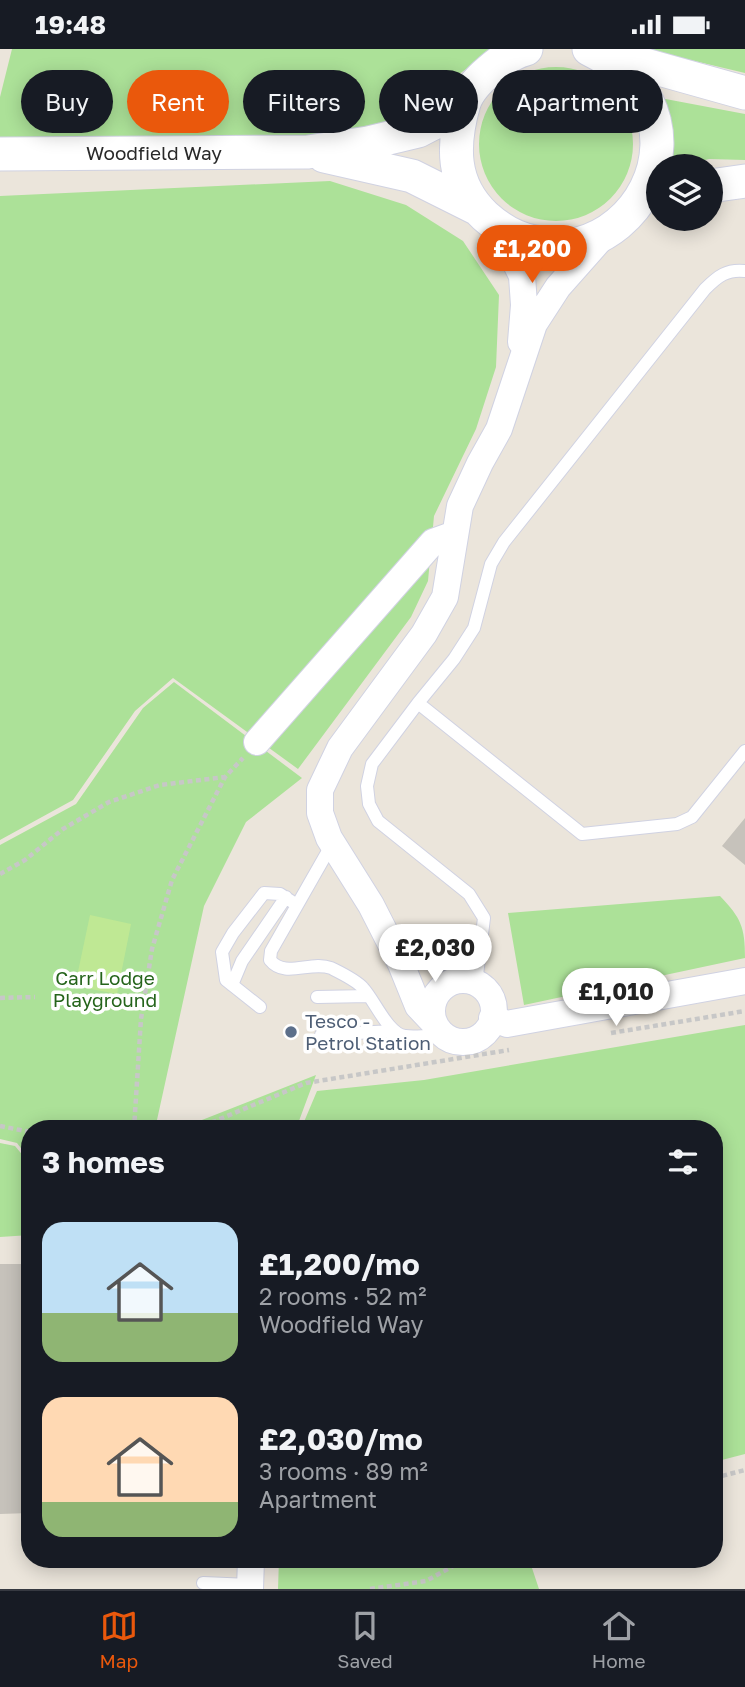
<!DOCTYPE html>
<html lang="en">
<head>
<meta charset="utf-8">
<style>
	:root { --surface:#171b24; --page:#20242c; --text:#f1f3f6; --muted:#9ea1a6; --line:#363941; --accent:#ea580c }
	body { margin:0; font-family:"Golos Text",sans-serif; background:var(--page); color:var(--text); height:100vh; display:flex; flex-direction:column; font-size:26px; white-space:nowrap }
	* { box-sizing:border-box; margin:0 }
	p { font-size:23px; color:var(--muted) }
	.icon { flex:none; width:38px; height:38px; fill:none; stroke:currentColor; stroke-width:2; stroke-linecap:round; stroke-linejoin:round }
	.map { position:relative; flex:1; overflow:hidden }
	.panel { position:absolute; left:21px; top:1071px; width:702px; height:448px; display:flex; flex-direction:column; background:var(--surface); border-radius:28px; box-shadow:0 4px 18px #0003 }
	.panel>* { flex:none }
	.top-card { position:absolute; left:21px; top:21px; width:704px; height:63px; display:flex; gap:14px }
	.tools { position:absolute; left:646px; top:105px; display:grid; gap:14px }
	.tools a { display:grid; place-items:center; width:77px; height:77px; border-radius:50%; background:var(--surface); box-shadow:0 4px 18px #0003; font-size:35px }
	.price { position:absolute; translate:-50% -60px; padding:0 16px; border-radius:24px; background:#fff; color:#222; font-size:23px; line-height:46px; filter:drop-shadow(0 2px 4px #0008) }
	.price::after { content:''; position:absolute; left:50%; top:42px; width:21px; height:16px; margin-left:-10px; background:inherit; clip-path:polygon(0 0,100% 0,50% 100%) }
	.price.current { background:var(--accent); color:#fff }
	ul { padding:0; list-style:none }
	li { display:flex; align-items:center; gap:21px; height:175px; padding:0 21px }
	li span { display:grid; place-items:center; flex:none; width:196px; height:140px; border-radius:21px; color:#555 }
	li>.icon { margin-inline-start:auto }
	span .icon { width:84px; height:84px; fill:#fffc; stroke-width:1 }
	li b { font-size:30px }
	h2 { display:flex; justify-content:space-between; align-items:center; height:84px; padding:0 21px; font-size:30px }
	.pill { padding:0 24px; border-radius:32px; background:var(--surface); box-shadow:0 4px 18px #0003; font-size:24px; line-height:63px }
	.pill.current { background:var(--accent); color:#fff }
	.status { display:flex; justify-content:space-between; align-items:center; height:49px; padding:0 35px; background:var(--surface); direction:ltr }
	.status svg { height:19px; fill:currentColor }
	.tab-bar { display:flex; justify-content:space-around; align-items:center; height:98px; border-top:2px solid var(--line); background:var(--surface); font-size:19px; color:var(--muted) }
	.tab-bar a { display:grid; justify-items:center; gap:4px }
	.tab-bar .current { color:var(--accent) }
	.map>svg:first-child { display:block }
	.green { fill:#ace198 }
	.pitch { fill:#bfe894 }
	.building { fill:#c6c2bb }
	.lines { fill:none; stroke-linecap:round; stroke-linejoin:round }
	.service-casing { stroke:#d0d2e2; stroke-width:14 }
	.minor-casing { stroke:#d0d2e2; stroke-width:28 }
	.tertiary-casing { stroke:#d0d2e2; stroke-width:35 }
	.path { stroke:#c7c7c7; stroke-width:4.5; stroke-dasharray:5 3.5; stroke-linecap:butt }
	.service { stroke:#fff; stroke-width:12 }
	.minor { stroke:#fff; stroke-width:26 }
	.tertiary { stroke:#fff; stroke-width:33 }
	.service-dot { fill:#5c6f8a; stroke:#fff; stroke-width:2.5 }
	.labels { text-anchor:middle; stroke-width:7; stroke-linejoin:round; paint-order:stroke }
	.street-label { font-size:19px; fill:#292929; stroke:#fff }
	.park-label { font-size:19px; fill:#25641b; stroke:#fff }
	.service-label { font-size:19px; fill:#4e5e75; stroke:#fff; text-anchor:start }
</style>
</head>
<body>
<div class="status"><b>19:48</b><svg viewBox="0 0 49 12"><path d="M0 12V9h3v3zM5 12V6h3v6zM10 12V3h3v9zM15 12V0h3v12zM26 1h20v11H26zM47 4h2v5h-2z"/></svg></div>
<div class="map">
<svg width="745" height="1540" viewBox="0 0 745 1540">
	<rect width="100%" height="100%" fill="#ebe5db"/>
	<path class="green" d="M12,0H494L444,36L407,71L316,87L0,91V48Z
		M644,0H745V24Z
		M479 95a77 77 0 1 1 154 0a77 77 0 1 1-154 0Z
		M655,48L745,65V111L709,110L682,117H668Z
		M330,132L406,156L463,192L499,246L496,318L476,380L434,467L428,532L411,568L298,720L173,629L135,662L73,751L0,791V147Z
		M174,633L302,729L246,773L204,857L155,1080H30V1111L17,1094L0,1090V796L76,755L143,659Z
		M720,847C741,869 745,878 745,909L524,956L508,864Z
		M745,976V1405L714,1413V1080H301L317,1042L424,1031Z
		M316,1026L296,1080H179Z
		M0,1094L15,1097L30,1115V1186L0,1188Z
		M279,1510H529L539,1540H278Z"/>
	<path class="pitch" d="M90,866L131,875L117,945L75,937Z"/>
	<path class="building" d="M745,769V816L722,797Z
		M0,1215H30V1464L0,1465Z"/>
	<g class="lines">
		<defs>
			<path id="service" d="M418,654L582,785L677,775L692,768L745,702
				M332,795L271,902L270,911C285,930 311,911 331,919C341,924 356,931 363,939C375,952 388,985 405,987C417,989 431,986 443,985
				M476,934L484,869L469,845L378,772L369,755L367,737L372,715L418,654L454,610L474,579L491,515L504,493L705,240C718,227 727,220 745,222
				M232,936L242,912L286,848
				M317,948L369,947
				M260,958L226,931L222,903L233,884L264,844L280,845L297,856
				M321,986L392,982
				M203,1534L250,1536"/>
			<path id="minor" d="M499,180L522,227L524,256L521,293
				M257,693L433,493L455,485
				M432 962a31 31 0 1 1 62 0a31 31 0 1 1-62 0Z
				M492,969L507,975L745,932
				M435,975L418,957L401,915L371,856L329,789L320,764V741L340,699L424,585L445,548L460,457L480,414L499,380L534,275L558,238L604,186
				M250,1540L251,1510"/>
			<path id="tertiary" d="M526,0C506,5 471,33 464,54C452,96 451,135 485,167C505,185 525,194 552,195C560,195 570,196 578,195C638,180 676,110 647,52C635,28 613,12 589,0
				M606,5L745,44
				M0,105L308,103L368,94L418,82L443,69L466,48
				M324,107L412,127L476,159
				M710,137L745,132"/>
		</defs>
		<use href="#service" class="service-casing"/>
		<use href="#minor" class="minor-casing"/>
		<use href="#tertiary" class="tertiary-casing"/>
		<path class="path" d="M0,825L25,811L63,780L109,753L160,736L225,728
			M0,949L35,948
			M611,984L745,962
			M0,1077L30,1083
			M134,1080L141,970L152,900L172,831L225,728L243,709
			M196,1080L306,1034L509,1001
			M714,1429L745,1421
			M370,1540L426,1532L466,1510"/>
		<use href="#service" class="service"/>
		<use href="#minor" class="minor"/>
		<use href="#tertiary" class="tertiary"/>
	</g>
	<circle class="service-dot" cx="291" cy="983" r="7"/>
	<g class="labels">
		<g class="street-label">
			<text x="154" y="111">Woodfield Way</text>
		</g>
		<g class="park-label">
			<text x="105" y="936">Carr Lodge<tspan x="105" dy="22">Playground</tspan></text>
		</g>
		<g class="service-label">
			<text x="305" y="979">Tesco -<tspan x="305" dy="22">Petrol Station</tspan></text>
		</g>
	</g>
</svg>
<div class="tools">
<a><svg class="icon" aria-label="layers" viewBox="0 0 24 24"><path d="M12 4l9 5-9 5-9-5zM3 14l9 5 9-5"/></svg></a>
</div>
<b class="price current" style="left:532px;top:236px">£1,200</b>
<b class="price" style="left:435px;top:935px">£2,030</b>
<b class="price" style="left:616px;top:979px">£1,010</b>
<div class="top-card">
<a class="pill">Buy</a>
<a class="pill current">Rent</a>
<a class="pill">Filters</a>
<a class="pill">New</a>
<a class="pill">Apartment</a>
</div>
<section class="panel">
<h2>3 homes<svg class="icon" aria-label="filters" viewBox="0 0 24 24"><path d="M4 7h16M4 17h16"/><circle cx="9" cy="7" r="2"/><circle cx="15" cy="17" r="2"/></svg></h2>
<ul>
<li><span style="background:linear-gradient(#bfe0f5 65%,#8fb573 0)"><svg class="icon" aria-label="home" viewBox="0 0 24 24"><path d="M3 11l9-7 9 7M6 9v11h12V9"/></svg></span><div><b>£1,200/mo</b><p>2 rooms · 52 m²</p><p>Woodfield Way</p></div></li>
<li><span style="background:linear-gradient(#ffd9b3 75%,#8fb573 0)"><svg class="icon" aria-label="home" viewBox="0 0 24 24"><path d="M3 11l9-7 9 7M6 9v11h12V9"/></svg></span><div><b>£2,030/mo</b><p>3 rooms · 89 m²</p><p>Apartment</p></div></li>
</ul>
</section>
</div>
<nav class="tab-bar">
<a class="current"><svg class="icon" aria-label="map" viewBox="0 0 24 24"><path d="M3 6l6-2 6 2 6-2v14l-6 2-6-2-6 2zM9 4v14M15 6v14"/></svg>Map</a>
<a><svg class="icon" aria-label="saved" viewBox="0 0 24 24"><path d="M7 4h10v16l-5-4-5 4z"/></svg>Saved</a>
<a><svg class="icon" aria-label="home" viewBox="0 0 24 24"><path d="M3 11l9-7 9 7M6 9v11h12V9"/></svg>Home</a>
</nav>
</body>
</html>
